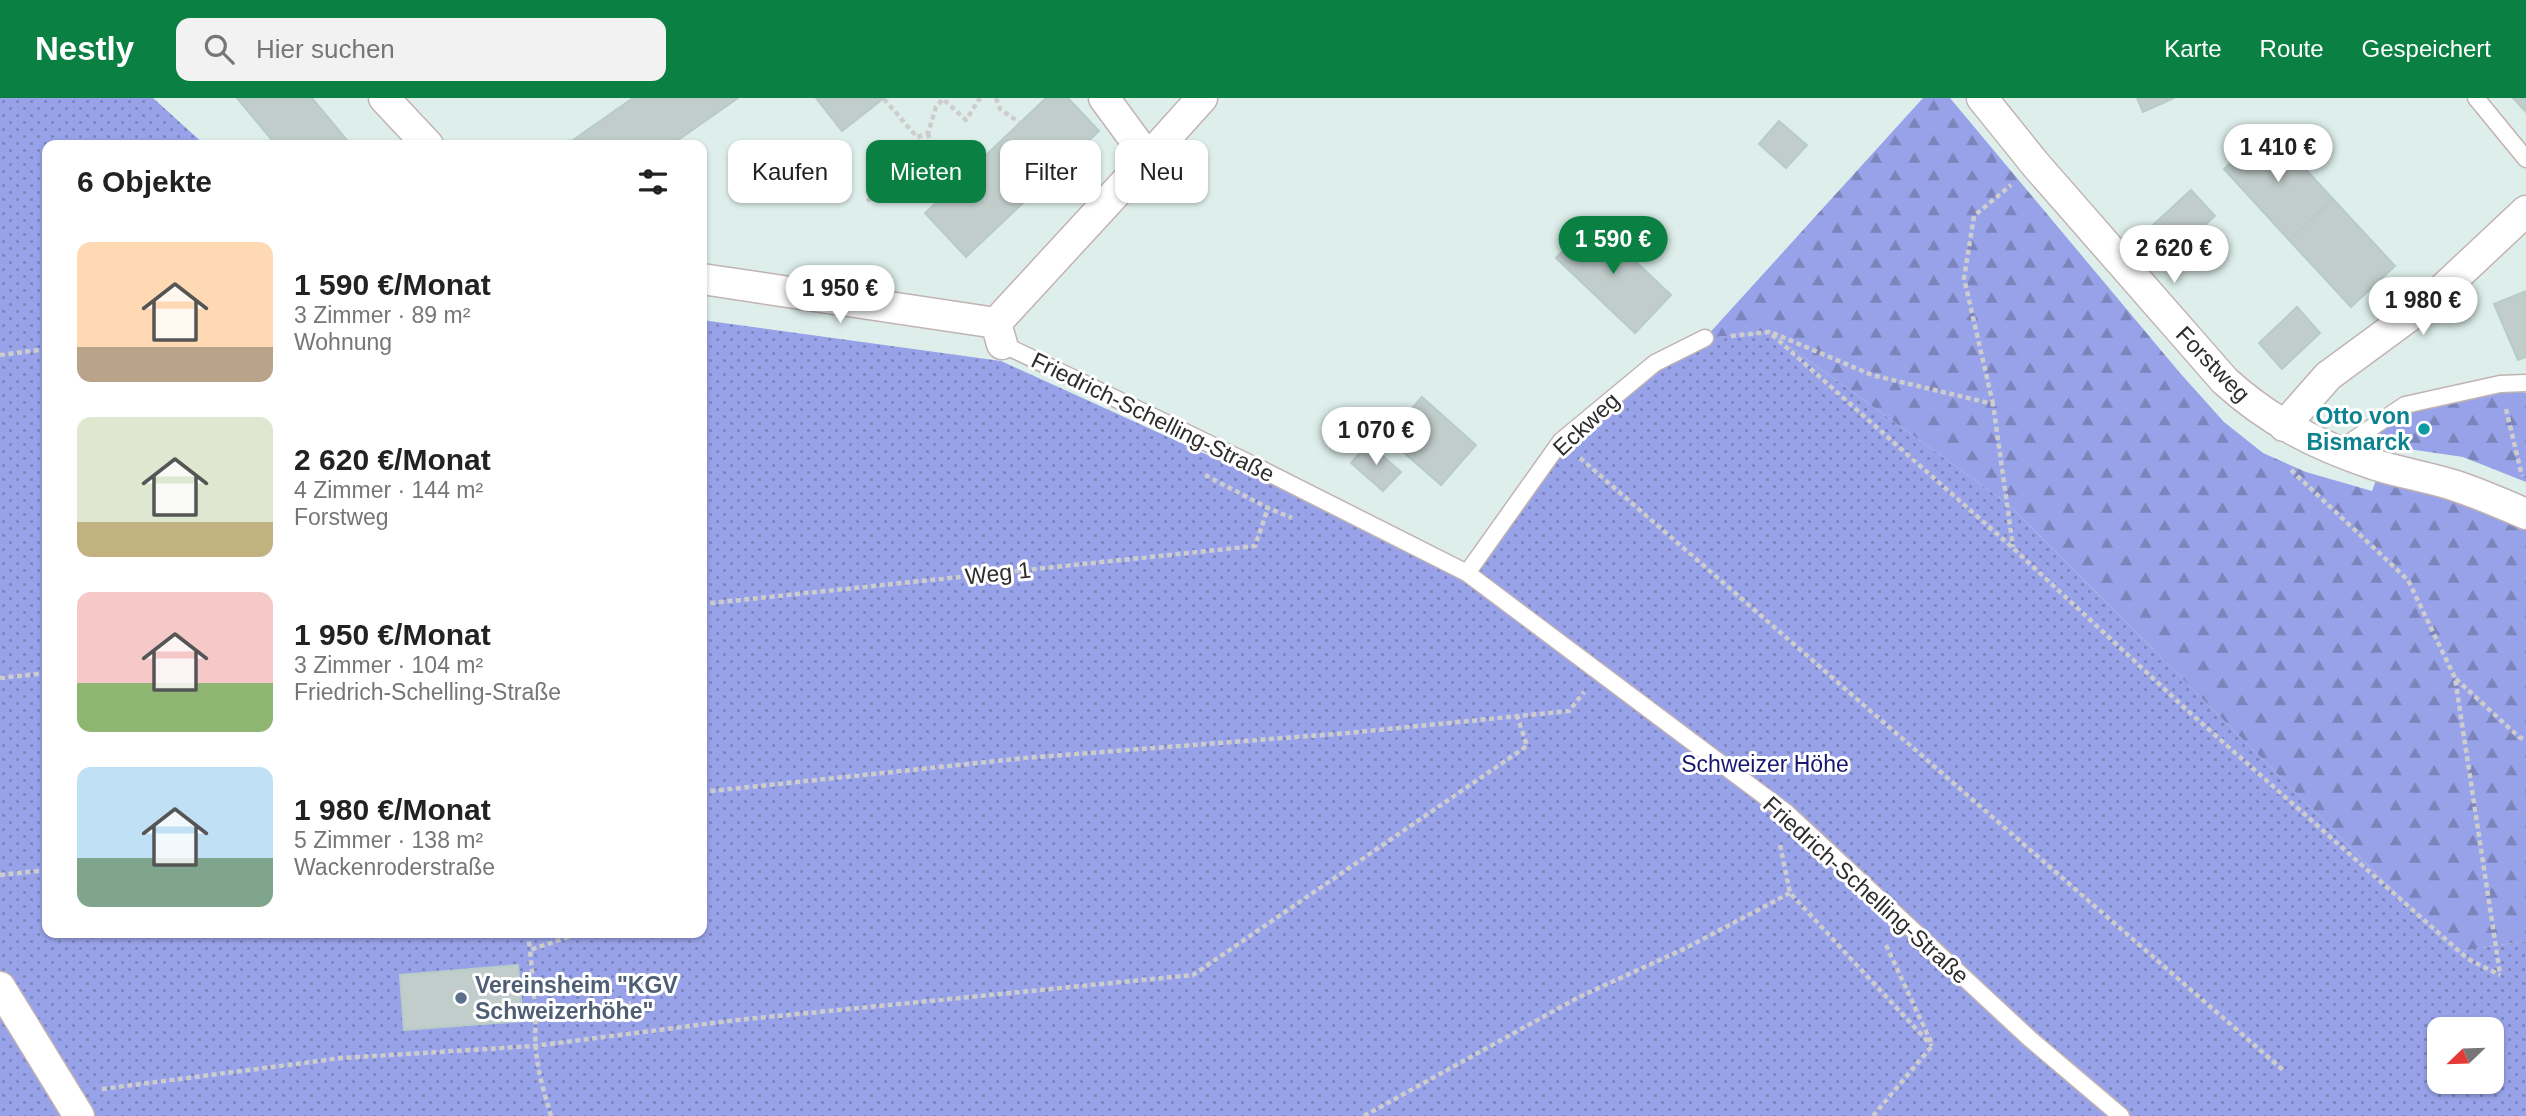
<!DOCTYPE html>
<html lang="de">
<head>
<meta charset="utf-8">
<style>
	:root { --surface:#fff; --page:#f2f2f2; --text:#222; --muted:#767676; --accent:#0b8043 }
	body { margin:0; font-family:Arial,sans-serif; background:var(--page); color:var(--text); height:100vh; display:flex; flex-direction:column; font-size:26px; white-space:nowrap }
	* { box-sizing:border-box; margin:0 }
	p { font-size:23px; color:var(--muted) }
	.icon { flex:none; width:38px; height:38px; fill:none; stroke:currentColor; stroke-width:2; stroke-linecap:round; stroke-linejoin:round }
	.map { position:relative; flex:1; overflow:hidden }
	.side { position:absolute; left:42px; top:42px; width:665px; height:798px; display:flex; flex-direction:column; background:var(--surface); border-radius:14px; box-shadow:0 2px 5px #0004 }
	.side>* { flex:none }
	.banner { position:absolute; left:728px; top:42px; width:665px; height:63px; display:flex; gap:14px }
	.needle { width:46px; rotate:247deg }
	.controls { position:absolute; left:2427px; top:919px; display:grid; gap:14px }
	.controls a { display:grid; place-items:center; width:77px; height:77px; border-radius:14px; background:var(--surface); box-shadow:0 2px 5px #0004; font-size:35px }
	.price { position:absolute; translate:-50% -60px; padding:0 16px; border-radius:24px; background:#fff; color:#222; font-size:23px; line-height:46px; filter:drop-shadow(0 2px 4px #0008) }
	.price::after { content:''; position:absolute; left:50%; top:42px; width:21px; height:16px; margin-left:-10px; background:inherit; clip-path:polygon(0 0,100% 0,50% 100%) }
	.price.selected { background:var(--accent); color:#fff }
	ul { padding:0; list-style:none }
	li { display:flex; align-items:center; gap:21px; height:175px; padding:0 35px }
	li span { display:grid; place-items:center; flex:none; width:196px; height:140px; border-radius:14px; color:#555 }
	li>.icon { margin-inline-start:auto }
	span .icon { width:84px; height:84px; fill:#fffc; stroke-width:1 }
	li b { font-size:30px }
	h2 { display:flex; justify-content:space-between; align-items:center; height:84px; padding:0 35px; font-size:30px }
	.pill { padding:0 24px; border-radius:14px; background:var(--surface); box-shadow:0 2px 5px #0004; font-size:24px; line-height:63px }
	.pill.selected { background:var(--accent); color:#fff }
	header { display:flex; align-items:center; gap:42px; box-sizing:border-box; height:98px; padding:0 35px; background:var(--accent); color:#fff }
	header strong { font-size:33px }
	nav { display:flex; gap:38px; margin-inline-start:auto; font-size:24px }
	.search { width:490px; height:63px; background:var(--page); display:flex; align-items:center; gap:18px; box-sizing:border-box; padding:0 24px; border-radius:14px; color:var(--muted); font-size:26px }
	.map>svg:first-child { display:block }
	.grass { fill:url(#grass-dots); fill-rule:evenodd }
	.forest { fill:url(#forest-firs) }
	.building { fill:#c1cdcb; stroke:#b7cbc8; stroke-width:2 }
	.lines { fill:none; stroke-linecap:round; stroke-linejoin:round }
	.lane-casing { stroke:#c1b3b2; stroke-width:19 }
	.street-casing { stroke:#c1b3b2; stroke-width:33 }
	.path { stroke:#cdcdcd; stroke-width:4.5; stroke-dasharray:5 3.5; stroke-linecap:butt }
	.lane { stroke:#fff; stroke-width:16 }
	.street { stroke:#fff; stroke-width:30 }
	.culture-dot { fill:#0f9aa8; stroke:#fff; stroke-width:2.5 }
	.service-dot { fill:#5c6f8a; stroke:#fff; stroke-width:2.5 }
	.labels { text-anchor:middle; stroke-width:6; stroke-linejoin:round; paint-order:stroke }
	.street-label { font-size:23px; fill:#2d2d2d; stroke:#fff }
	.culture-label { font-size:23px; font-weight:bold; fill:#0d838f; stroke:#fff; text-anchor:end }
	.park-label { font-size:23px; fill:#171670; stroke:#fff }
	.service-label { font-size:23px; font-weight:bold; fill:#4e5e75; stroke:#fff; text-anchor:start }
</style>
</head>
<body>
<header>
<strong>Nestly</strong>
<div class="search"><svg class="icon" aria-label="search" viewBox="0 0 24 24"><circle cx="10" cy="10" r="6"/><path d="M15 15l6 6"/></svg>Hier suchen</div>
<nav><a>Karte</a><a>Route</a><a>Gespeichert</a></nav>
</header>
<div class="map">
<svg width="2526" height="1018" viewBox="0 0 2526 1018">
	<defs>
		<pattern id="grass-dots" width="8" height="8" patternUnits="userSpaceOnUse" patternTransform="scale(1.75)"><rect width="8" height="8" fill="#98a2e8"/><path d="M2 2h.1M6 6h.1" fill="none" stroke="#7c84bc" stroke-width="1.8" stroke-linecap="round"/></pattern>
		<pattern id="forest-firs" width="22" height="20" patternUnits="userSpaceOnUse" patternTransform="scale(1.75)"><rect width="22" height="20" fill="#98a2e8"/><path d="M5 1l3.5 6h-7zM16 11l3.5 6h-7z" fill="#7c84bc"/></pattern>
	</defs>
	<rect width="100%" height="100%" fill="#deefeb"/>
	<path class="grass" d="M0,0H153L205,47H47V835H702V222L1001,263L1467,475L1561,343L1655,265L1705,240L1769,234L2007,405L2455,854L2526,843V1018H0ZM2440,931H2492V984H2440Z"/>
	<path class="forest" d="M1923,0H1950L2180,275L2224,324L2263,355L2306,374L2372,393L2376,382L2453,400L2502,415L2526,432V843L2455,854L2007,405L1769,234L1705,240Z
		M2517,292L2526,295V384L2463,359L2388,348L2380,335C2413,296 2470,298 2517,292Z"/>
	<path class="building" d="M237,0H312L351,47H276Z
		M633,0H738L671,47H566Z
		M816,0H884L842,33Z
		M1046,0H1068L1099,33L966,159L925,115Z
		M2137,0H2174L2143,14Z
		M2513,0H2526V14Z
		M1779,23L1807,47L1786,70L1759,46Z
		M2268,30L2333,101L2289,142L2224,71Z
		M2191,92L2215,118L2176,153L2153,127Z
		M2333,101L2395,168L2351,209L2289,142Z
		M1592,122L1671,197L1635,235L1556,160Z
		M2526,193V259L2518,262L2494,206Z
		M2297,209L2320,235L2282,271L2259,245Z
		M1422,299L1476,347L1441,387L1386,339Z
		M1368,345L1401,374L1383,393L1351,365Z
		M518,867L523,923L404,932L400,877Z"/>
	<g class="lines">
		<defs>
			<path id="lane" d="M2476,0L2526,61
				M1002,246L1247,364L1467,475L1787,715L2029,940L2121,1018
				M2337,353L2405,307L2500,286L2526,285
				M1467,475L1561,343L1655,265L1705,240"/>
			<path id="street" d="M384,0L428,47
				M1982,0L2036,67L2225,283C2269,323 2316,347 2373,366C2400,375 2429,379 2456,388C2480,396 2503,406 2526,416
				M1148,60L1202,0
				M702,181L996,225L1002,246
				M996,225L1148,60L1104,0
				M2284,328L2328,278L2430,203L2526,113
				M0,889L79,1018"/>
		</defs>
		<use href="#lane" class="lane-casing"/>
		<use href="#street" class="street-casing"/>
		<path class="path" d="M996,0L1000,11L1020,25
			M884,1L917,39
			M928,35L935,59L960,82
			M867,103L885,91L895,90L922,57L917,39L928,35L936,9L943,1L966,22L980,0
			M1773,235L1872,277L1993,306L2013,449
			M1731,238L1769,234L2014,451L2188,613L2468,861L2500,877
			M0,257L47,251
			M1993,306L1964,180L1974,118L2011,87
			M2506,311L2522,378
			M1580,360L2283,972
			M2291,372L2408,482L2455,580L2500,876
			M1205,377L1268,410L1292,420
			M702,506L1255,448L1268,410
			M0,580L47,575
			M2456,581L2519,639L2526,642
			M702,694L1025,660L1348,635L1569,613L1584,594
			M1780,747L1790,795L1932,948
			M0,777L47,772
			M528,835L530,852
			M1886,847L1931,944
			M536,918L530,852L580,835
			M102,991L342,960L534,948L737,922L1193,877L1527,648L1517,617
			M551,1018C540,980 533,959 536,918L631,905
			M1364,1018L1579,899L1686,850L1790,795
			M1873,1018L1932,948"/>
		<use href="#lane" class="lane"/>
		<use href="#street" class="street"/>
	</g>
	<circle class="culture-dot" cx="2424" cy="331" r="7"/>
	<circle class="service-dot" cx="461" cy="900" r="7"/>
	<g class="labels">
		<g class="street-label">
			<text transform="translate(2213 266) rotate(46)" y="8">Forstweg</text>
			<text transform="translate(1153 319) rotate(26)" y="8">Friedrich-Schelling-Straße</text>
			<text transform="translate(1586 326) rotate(-43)" y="8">Eckweg</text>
			<text transform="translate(998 475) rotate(-6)" y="8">Weg 1</text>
			<text transform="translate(1866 792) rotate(42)" y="8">Friedrich-Schelling-Straße</text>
		</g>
		<g class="culture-label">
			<text x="2410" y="326">Otto von<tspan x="2410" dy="26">Bismarck</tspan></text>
		</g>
		<g class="park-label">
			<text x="1765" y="674">Schweizer Höhe</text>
		</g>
		<g class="service-label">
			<text x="475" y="895">Vereinsheim "KGV<tspan x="475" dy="26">Schweizerhöhe"</tspan></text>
		</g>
	</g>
</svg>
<div class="controls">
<a><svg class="needle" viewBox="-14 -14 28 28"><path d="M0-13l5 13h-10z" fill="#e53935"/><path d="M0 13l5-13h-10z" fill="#767676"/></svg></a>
</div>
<b class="price" style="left:2278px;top:86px">1 410 €</b>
<b class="price selected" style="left:1613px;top:178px">1 590 €</b>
<b class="price" style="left:2174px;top:187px">2 620 €</b>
<b class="price" style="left:840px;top:227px">1 950 €</b>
<b class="price" style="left:2423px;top:239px">1 980 €</b>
<b class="price" style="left:1376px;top:369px">1 070 €</b>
<div class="banner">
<a class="pill">Kaufen</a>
<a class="pill selected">Mieten</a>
<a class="pill">Filter</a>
<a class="pill">Neu</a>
</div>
<section class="side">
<h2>6 Objekte<svg class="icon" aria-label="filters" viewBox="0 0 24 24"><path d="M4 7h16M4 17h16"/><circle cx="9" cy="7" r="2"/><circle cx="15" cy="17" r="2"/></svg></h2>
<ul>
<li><span style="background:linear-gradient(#ffd9b3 75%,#b9a48a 0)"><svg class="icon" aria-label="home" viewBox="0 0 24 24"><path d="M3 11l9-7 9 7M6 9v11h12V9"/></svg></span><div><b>1 590 €/Monat</b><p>3 Zimmer · 89 m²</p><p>Wohnung</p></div></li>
<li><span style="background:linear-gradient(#dfe7d0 75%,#c2b280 0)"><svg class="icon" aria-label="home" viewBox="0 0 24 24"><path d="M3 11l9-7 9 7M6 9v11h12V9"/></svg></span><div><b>2 620 €/Monat</b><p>4 Zimmer · 144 m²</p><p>Forstweg</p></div></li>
<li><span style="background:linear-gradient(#f6c9c9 65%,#8fb573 0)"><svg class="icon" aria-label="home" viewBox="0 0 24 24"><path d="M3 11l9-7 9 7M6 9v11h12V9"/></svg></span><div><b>1 950 €/Monat</b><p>3 Zimmer · 104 m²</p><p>Friedrich-Schelling-Straße</p></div></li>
<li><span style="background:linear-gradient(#bfe0f5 65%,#7fa58c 0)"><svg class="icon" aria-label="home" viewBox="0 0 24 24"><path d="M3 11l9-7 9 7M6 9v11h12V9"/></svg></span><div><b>1 980 €/Monat</b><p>5 Zimmer · 138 m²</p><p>Wackenroderstraße</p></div></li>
</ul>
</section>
</div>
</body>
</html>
